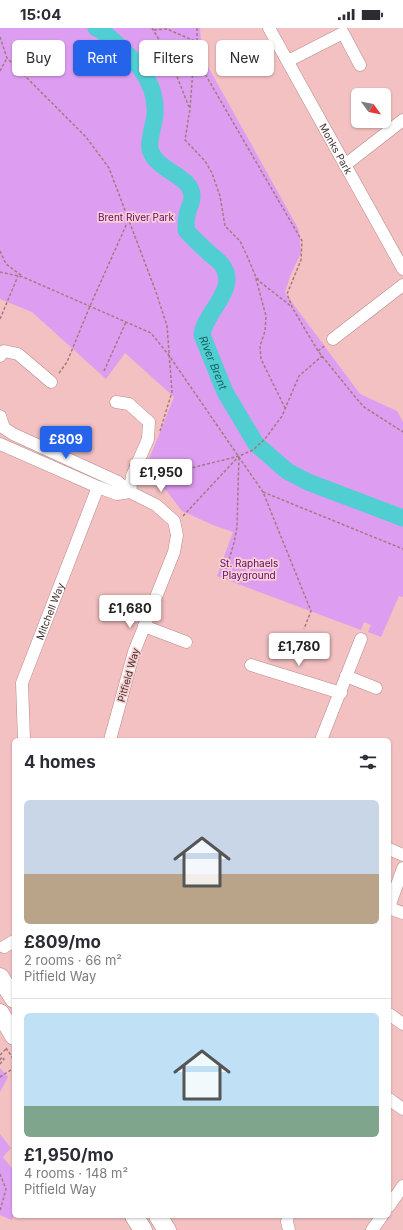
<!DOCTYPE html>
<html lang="en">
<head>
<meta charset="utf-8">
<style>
	:root { --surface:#fff; --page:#f2f2f3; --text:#2b2b33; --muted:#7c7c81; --line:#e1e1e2; --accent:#2563eb }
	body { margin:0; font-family:Inter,sans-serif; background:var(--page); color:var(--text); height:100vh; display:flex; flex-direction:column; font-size:15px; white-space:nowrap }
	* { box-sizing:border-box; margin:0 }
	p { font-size:13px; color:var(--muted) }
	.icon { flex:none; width:22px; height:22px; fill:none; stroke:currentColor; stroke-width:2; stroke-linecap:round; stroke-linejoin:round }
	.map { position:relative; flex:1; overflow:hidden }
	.drawer { position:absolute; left:12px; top:710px; width:379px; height:480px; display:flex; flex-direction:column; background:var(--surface); border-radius:6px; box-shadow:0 1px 3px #0004 }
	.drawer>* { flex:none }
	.guide { position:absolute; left:12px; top:12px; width:379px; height:36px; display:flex; gap:8px }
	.needle { width:26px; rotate:122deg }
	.controls { position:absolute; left:351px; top:60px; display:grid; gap:8px }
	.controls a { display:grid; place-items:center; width:40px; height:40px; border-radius:6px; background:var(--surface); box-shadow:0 1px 3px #0004; font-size:20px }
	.price { position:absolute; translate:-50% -34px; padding:0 9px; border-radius:4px; background:#fff; color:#222; font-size:13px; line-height:26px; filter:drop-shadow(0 1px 2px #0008) }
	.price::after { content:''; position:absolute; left:50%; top:24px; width:12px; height:9px; margin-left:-6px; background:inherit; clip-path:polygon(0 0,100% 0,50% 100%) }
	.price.on { background:var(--accent); color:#fff }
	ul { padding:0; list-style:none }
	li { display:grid; align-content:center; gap:8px; height:212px; padding:0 12px }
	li+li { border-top:1px solid var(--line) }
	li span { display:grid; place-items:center; height:124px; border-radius:6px; color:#555 }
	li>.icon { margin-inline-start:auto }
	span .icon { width:72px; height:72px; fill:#fffc; stroke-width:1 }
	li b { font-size:17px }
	h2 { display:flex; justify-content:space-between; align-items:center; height:48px; padding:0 12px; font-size:17px }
	.chip { padding:0 14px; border-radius:6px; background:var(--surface); box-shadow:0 1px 3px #0004; font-size:14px; line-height:36px }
	.chip.on { background:var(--accent); color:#fff }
	.status { display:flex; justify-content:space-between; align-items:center; height:28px; padding:0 20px; background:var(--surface); direction:ltr }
	.status svg { height:11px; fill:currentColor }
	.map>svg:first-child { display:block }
	.green { fill:#dd9df1 }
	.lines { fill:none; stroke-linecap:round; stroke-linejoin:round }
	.river { stroke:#50ced2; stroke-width:17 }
	.minor-casing { stroke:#b88889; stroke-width:13 }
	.highway-casing { stroke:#b88889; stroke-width:19 }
	.path { stroke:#a07c7d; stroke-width:1.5; stroke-dasharray:3 2; stroke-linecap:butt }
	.minor { stroke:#fff; stroke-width:12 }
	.highway { stroke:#fff; stroke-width:18 }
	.labels { text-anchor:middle; stroke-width:3.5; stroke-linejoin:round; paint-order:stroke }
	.street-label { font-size:10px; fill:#443031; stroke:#fad1d1 }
	.park-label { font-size:10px; fill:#5e0773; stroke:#fad1d1 }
	.water-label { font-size:11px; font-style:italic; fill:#1c6264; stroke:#fad1d1 }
</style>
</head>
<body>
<div class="status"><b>15:04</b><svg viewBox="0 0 49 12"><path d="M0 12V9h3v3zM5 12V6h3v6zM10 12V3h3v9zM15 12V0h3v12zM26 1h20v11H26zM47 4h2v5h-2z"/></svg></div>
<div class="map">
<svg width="403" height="1202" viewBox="0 0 403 1202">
	<rect width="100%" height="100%" fill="#f3c1c1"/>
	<path class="green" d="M0,0H200L202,28L299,202L301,225L290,248L285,265L360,366L397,383L403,394V569L399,568L381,609L368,604L371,597L364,594L361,602L217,548L233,504L213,497L182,483L166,462L142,449L174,369L125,325L106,351L32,284L0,271Z
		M0,1040L8,1049L0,1064Z
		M0,1106L11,1120L3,1129L14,1143V1187L12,1192L0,1187Z"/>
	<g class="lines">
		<path class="river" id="s1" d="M96,0L101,2C126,24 157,47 155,85C155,95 148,111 150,121C156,144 193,147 192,169C192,175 188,181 187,187C186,192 186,197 186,202C193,211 202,218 210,226C214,229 219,233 222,237C240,260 204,285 202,307L225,364L256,416L287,443L308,454L403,490"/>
		<defs>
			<g id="minor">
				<path id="s2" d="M269,0L403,241"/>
				<path d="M288,33L343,5L360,37"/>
				<path d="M345,137L403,92"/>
				<path d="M333,311L403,257"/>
				<path d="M0,328L4,323L18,326L51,354"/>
				<path d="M116,374L129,376L149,394L148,411L132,448L130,464"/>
				<path d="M0,388L4,400L13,406L118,454L130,464"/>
				<path d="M0,416L98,459L117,466L130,464L156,477L174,493L177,507L174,524L134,624L110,712"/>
				<path d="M144,598L186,614"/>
				<path d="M251,637L341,665"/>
				<path d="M346,648L376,660"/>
				<path id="s3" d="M24,712L22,655L98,459"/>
				<path d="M321,712L361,611"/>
				<path d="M389,821L403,827"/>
				<path d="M389,879L403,840"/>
				<path d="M389,880L403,885"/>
				<path d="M4,919L14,913"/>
				<path d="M389,986L403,996"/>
				<path d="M389,1071L403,1081"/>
				<path d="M389,1178L403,1158"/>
				<path d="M288,1188L287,1194L289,1202"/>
				<path d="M372,1202L382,1188"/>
			</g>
			<path id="highway" d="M0,949L14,971
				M0,985L14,1008
				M134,1188L143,1202
				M158,1188L167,1202"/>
		</defs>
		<use href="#minor" class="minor-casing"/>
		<use href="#highway" class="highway-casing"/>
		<path class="path" d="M152,0L168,26L189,79
			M197,0V14L194,27L302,213L301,232L287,266L293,281L318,323L356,370L364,379L403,404
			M154,2L167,1L197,14
			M0,9L7,30L86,109L109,140L156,264L167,298L172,364L160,403
			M194,27L190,81L185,112L205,133L212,145L220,168L225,198L240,213L248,230L255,247L266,288L265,303L260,318L261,331L285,380
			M0,43L7,30
			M0,223L6,236L22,248
			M0,244L23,249L151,305L168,326L263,464L311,583L304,601
			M257,250L259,253L292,279
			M0,291L18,248
			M318,323L326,317
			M104,343L126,294
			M59,345L67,334L90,278L128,193
			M144,452L239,428L253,422L265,411L282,388L299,348L322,328
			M145,453L150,435
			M263,464L403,521
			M183,488L239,428
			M226,541L234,515L237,499L239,428
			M6,1020L14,1032
			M0,1027L7,1020
			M0,1032L2,1029L4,1031L0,1036
			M0,1049L14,1040
			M0,1146L6,1161L0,1183"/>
		<use href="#minor" class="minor"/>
		<use href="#highway" class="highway"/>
	</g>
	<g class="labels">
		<g class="street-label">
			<text dy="4" stroke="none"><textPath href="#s2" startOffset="138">Monks Park</textPath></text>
			<text dy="4" stroke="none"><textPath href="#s3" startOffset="134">Mitchell Way</textPath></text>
			<text transform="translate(128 647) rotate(-74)" y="4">Pitfield Way</text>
		</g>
		<g class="park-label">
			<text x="136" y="193">Brent River Park</text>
			<text x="249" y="539">St. Raphaels<tspan x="249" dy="12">Playground</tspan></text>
		</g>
		<g class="water-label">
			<text dy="4" stroke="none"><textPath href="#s1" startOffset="402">River Brent</textPath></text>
		</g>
	</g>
</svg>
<div class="controls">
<a><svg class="needle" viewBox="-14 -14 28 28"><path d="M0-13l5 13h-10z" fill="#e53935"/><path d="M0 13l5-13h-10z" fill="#7c7c81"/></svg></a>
</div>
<b class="price on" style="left:66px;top:432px">£809</b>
<b class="price" style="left:161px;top:465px">£1,950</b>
<b class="price" style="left:130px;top:601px">£1,680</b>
<b class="price" style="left:299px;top:639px">£1,780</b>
<div class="guide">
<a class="chip">Buy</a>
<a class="chip on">Rent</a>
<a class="chip">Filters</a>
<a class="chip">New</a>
</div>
<section class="drawer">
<h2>4 homes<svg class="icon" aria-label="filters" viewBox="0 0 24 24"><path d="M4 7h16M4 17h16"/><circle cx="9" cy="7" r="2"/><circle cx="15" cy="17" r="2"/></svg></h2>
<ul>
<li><span style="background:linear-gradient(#c9d6e8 60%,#b9a48a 0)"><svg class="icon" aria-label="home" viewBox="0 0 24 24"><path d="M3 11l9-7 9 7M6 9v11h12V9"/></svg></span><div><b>£809/mo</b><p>2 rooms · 66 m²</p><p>Pitfield Way</p></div></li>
<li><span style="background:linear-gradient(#bfe0f5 75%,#7fa58c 0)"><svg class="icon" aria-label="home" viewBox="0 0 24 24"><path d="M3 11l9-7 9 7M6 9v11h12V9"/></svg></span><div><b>£1,950/mo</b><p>4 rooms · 148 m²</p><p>Pitfield Way</p></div></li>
</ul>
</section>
</div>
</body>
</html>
